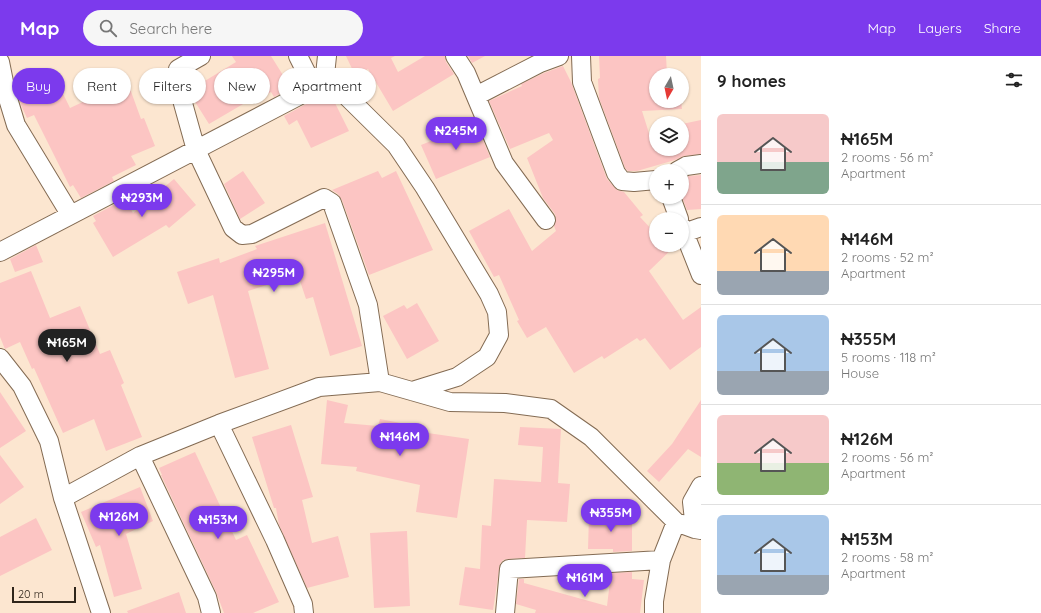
<!DOCTYPE html>
<html lang="en">
<head>
<meta charset="utf-8">
<style>
	:root { --surface:#fff; --page:#f6f6f6; --text:#222; --muted:#767676; --line:#e0e0e0; --accent:#7c3aed }
	body { margin:0; font-family:Quicksand,sans-serif; background:var(--page); color:var(--text); height:100vh; display:flex; flex-direction:column; font-size:15px; white-space:nowrap }
	* { box-sizing:border-box; margin:0 }
	p { font-size:13px; color:var(--muted) }
	.icon { flex:none; width:22px; height:22px; fill:none; stroke:currentColor; stroke-width:2; stroke-linecap:round; stroke-linejoin:round }
	.map { position:relative; flex:1; overflow:hidden }
	.side { display:flex; flex-direction:column; background:var(--surface); width:340px }
	.side>* { flex:none }
	.guide { position:absolute; left:12px; top:12px; width:380px; height:36px; display:flex; gap:8px }
	.needle { width:26px; rotate:189deg }
	.controls { position:absolute; left:649px; top:12px; display:grid; gap:8px }
	.controls a { display:grid; place-items:center; width:40px; height:40px; border-radius:50%; background:var(--surface); box-shadow:0 1px 3px #0004; font-size:20px }
	.scale { position:absolute; left:12px; bottom:10px; width:64px; box-sizing:border-box; padding-left:4px; border:2px solid #2f251a; border-top:0; font-size:11px; line-height:14px; white-space:nowrap; color:#2f251a; -webkit-text-stroke:3px #fce6d0; paint-order:stroke }
	.price { position:absolute; translate:-50% -34px; padding:0 9px; border-radius:14px; background:var(--accent); color:#fff; font-size:13px; line-height:26px; filter:drop-shadow(0 1px 2px #0008) }
	.price::after { content:''; position:absolute; left:50%; top:24px; width:12px; height:9px; margin-left:-6px; background:inherit; clip-path:polygon(0 0,100% 0,50% 100%) }
	.price.selected { background:#222; color:#fff }
	ul { padding:0; list-style:none }
	li { display:flex; align-items:center; gap:12px; height:100px; padding:0 16px }
	li+li { border-top:1px solid var(--line) }
	li span { display:grid; place-items:center; flex:none; width:112px; height:80px; border-radius:6px; color:#555 }
	li>.icon { margin-inline-start:auto }
	span .icon { width:48px; height:48px; fill:#fffc; stroke-width:1 }
	li b { font-size:17px }
	h2 { display:flex; justify-content:space-between; align-items:center; height:48px; padding:0 16px; font-size:17px }
	.chip { padding:0 14px; border-radius:18px; background:var(--surface); box-shadow:0 1px 3px #0004; font-size:14px; line-height:36px }
	.chip.selected { background:var(--accent); color:#fff }
	header { display:flex; align-items:center; gap:24px; box-sizing:border-box; height:56px; padding:0 20px; background:var(--accent); color:#fff }
	header strong { font-size:19px }
	nav { display:flex; gap:22px; margin-inline-start:auto; font-size:14px }
	.search { width:280px; height:36px; background:var(--page); display:flex; align-items:center; gap:10px; box-sizing:border-box; padding:0 14px; border-radius:22px; color:var(--muted); font-size:15px }
	main { display:flex; flex:1; min-height:0 }
	.map>svg:first-child { display:block }
	.building { fill:#fcc5c3 }
	.lines { fill:none; stroke-linecap:round; stroke-linejoin:round }
	.street-casing { stroke:#836b53; stroke-width:20 }
	.street { stroke:#fff; stroke-width:18 }
</style>
</head>
<body>
<header>
<strong>Map</strong>
<div class="search"><svg class="icon" aria-label="search" viewBox="0 0 24 24"><circle cx="10" cy="10" r="6"/><path d="M15 15l6 6"/></svg>Search here</div>
<nav><a>Map</a><a>Layers</a><a>Share</a></nav>
</header>
<main>
<div class="map">
<svg width="701" height="557" viewBox="0 0 701 557">
	<rect width="100%" height="100%" fill="#fce6d0"/>
	<path class="building" d="M232,0H271L291,32L274,41L271,36L259,43L257,40L209,68L192,41L190,34L236,6Z
		M346,0H395L391,2L398,16L425,0H445L446,6L454,18L393,55L368,13L355,19Z
		M468,0H485L472,7Z
		M599,0H666L667,18H679V19H656V45H681L682,53L642,55L654,93H682V68L701,64V98L684,100L675,104L637,115H628L625,112L599,42L598,23L600,22Z
		M563,10L571,26L607,123L617,134L624,136L643,159L640,161L656,178V189H676L649,215L683,264L701,251V291L670,314L645,282L640,285L637,282L604,303L602,300L574,317L546,271L527,282L517,265L519,264L499,219L494,221L469,175L509,153L532,195L556,175L554,170L556,163L555,158L543,142L527,102L553,84L549,77L510,93L489,45L522,30L521,28L544,17Z
		M51,13L70,52L85,45L86,47L129,30L141,63L144,62L155,90L131,100L136,109L112,121L114,125L81,142L73,129L70,131L34,59L27,62L21,49L16,33L15,30Z
		M327,35L332,41L349,75L311,92L297,64L289,69L284,60L319,41Z
		M476,67L490,101L436,123L421,89Z
		M243,115L265,147L240,163L224,128Z
		M378,115L382,122L396,115L433,194L369,219L342,144L338,138L332,134Z
		M701,119V153L687,154L682,141V124L689,120Z
		M174,123L196,149L169,172L166,169L113,201L93,167L96,165L93,160L125,143L133,157Z
		M325,167L362,290L330,300L313,241L306,243L296,213L265,224L267,229L248,235L269,313L235,322L213,239L188,248L177,216L219,202L220,207L257,193L255,190Z
		M36,189L43,206L15,216L10,203Z
		M31,215L50,262L80,250L100,298L110,294L124,327L121,329L142,381L106,395L94,363L63,377L34,312L32,313L20,286L5,293L0,281V227Z
		M417,247L439,285L407,303L383,260L404,249L407,253Z
		M0,336L26,375L0,392Z
		M327,344L348,349L344,367L378,370L380,363L416,370L414,375L469,383L457,462L416,456L420,429L356,415L357,411L321,408Z
		M701,344V401L688,393L659,426L647,415L672,388Z
		M291,369L313,441L302,444L312,487L338,480L349,521L307,532L279,469L276,452H274L252,381Z
		M520,371L561,373L558,427L570,428L567,466L527,464L525,502L508,503L503,504L500,508L493,554L459,549L465,511L480,513L482,469L491,470L494,423L541,426L543,391L518,389Z
		M195,396L236,484L247,479L279,546L253,557H224L216,536L161,419H162L159,412Z
		M0,399L24,431L0,448Z
		M140,431L153,465L126,478L142,533L114,541L100,489L96,491L81,456Z
		M589,460L632,461V495L613,496V493H588Z
		M36,462L52,494L0,520V481Z
		M407,475L410,550L374,552L370,477Z
		M632,516V523L644,524L640,557H535L536,554L516,548L519,523H524V527L607,550L611,517Z
		M179,536L186,557H128L127,555Z"/>
	<g class="lines">
		<defs>
			<path id="street" d="M201,0L178,13L180,19L179,33L196,94L233,172L242,179L252,178L324,142L332,147L368,249L380,326
				M298,0L314,32
				M455,0L466,17L504,107L546,164
				M581,0L582,26L616,117L622,125L634,126L656,124
				M0,6L6,36L16,69L70,158
				M325,19L396,89L425,132L489,238L497,256L499,279L487,301L457,321L412,335
				M476,40L540,7L559,0
				M677,115L686,110L701,108
				M671,141L679,163
				M682,171L701,219
				M684,177L701,171
				M0,196L314,32L325,19L327,0
				M0,302L22,330L49,385L63,442L101,557
				M219,368L275,484L303,548L304,557
				M140,400L207,541L211,557
				M63,442L140,400L219,368L319,331L380,326L450,346L505,347L551,353L591,381L676,466L695,473L701,474
				M695,473L692,446L701,430
				M505,557L509,513L661,504
				M654,557V545L661,504L676,466"/>
		</defs>
		<use href="#street" class="street-casing"/>
		<use href="#street" class="street"/>
	</g>
</svg>
<div class="controls">
<a><svg class="needle" viewBox="-14 -14 28 28"><path d="M0-13l5 13h-10z" fill="#e53935"/><path d="M0 13l5-13h-10z" fill="#767676"/></svg></a>
<a><svg class="icon" aria-label="layers" viewBox="0 0 24 24"><path d="M12 4l9 5-9 5-9-5zM3 14l9 5 9-5"/></svg></a>
<a>+</a>
<a>−</a>
</div>
<div class="scale">20 m</div>
<b class="price" style="left:456px;top:95px">₦245M</b>
<b class="price" style="left:142px;top:162px">₦293M</b>
<b class="price" style="left:274px;top:237px">₦295M</b>
<b class="price selected" style="left:67px;top:307px">₦165M</b>
<b class="price" style="left:400px;top:401px">₦146M</b>
<b class="price" style="left:611px;top:477px">₦355M</b>
<b class="price" style="left:119px;top:481px">₦126M</b>
<b class="price" style="left:218px;top:484px">₦153M</b>
<b class="price" style="left:585px;top:542px">₦161M</b>
<div class="guide">
<a class="chip selected">Buy</a>
<a class="chip">Rent</a>
<a class="chip">Filters</a>
<a class="chip">New</a>
<a class="chip">Apartment</a>
</div>
</div>
<section class="side">
<h2>9 homes<svg class="icon" aria-label="filters" viewBox="0 0 24 24"><path d="M4 7h16M4 17h16"/><circle cx="9" cy="7" r="2"/><circle cx="15" cy="17" r="2"/></svg></h2>
<ul>
<li><span style="background:linear-gradient(#f6c9c9 60%,#7fa58c 0)"><svg class="icon" aria-label="home" viewBox="0 0 24 24"><path d="M3 11l9-7 9 7M6 9v11h12V9"/></svg></span><div><b>₦165M</b><p>2 rooms · 56 m²</p><p>Apartment</p></div></li>
<li><span style="background:linear-gradient(#ffd9b3 70%,#9aa5b1 0)"><svg class="icon" aria-label="home" viewBox="0 0 24 24"><path d="M3 11l9-7 9 7M6 9v11h12V9"/></svg></span><div><b>₦146M</b><p>2 rooms · 52 m²</p><p>Apartment</p></div></li>
<li><span style="background:linear-gradient(#a9c7e8 70%,#9aa5b1 0)"><svg class="icon" aria-label="home" viewBox="0 0 24 24"><path d="M3 11l9-7 9 7M6 9v11h12V9"/></svg></span><div><b>₦355M</b><p>5 rooms · 118 m²</p><p>House</p></div></li>
<li><span style="background:linear-gradient(#f6c9c9 60%,#8fb573 0)"><svg class="icon" aria-label="home" viewBox="0 0 24 24"><path d="M3 11l9-7 9 7M6 9v11h12V9"/></svg></span><div><b>₦126M</b><p>2 rooms · 56 m²</p><p>Apartment</p></div></li>
<li><span style="background:linear-gradient(#a9c7e8 75%,#9aa5b1 0)"><svg class="icon" aria-label="home" viewBox="0 0 24 24"><path d="M3 11l9-7 9 7M6 9v11h12V9"/></svg></span><div><b>₦153M</b><p>2 rooms · 58 m²</p><p>Apartment</p></div></li>
</ul>
</section>
</main>
</body>
</html>
